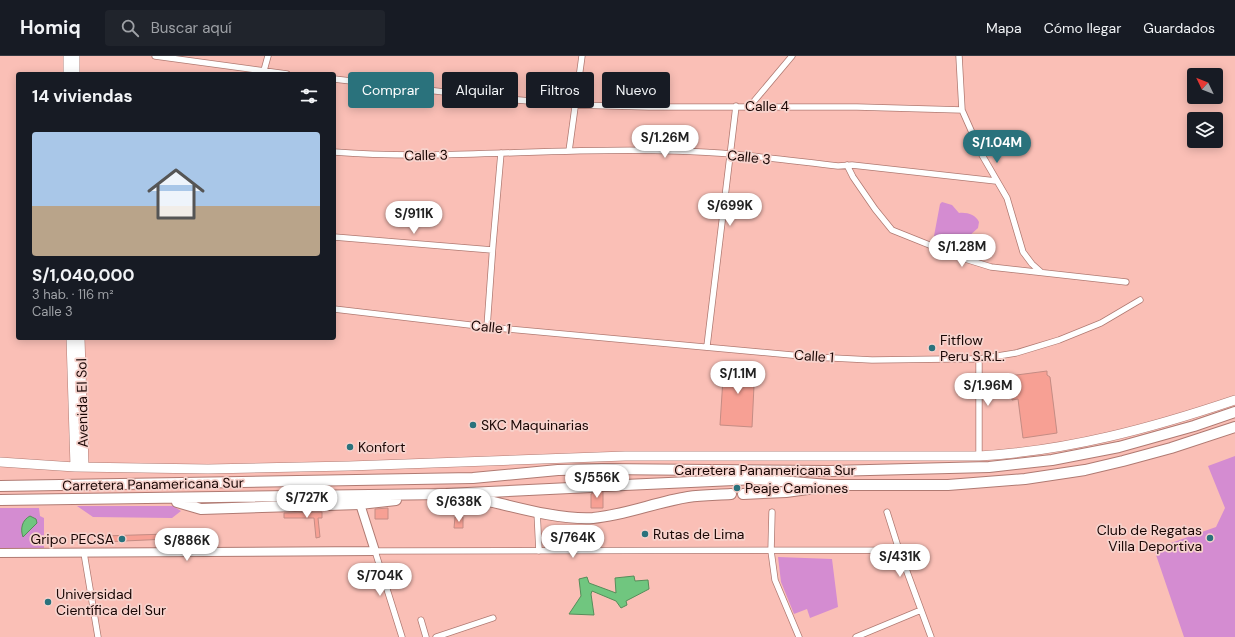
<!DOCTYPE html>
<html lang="es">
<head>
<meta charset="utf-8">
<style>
	:root { --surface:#171b24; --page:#20242c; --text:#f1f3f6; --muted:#9ea1a6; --line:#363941; --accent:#2a727c }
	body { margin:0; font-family:"DM Sans",sans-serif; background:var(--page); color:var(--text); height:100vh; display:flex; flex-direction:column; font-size:15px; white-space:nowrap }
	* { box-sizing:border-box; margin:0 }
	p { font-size:13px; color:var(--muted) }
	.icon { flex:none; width:22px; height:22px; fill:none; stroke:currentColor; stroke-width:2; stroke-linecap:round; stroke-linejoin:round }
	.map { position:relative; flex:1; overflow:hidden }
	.panel { position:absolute; left:16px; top:16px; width:320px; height:268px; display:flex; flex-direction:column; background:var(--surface); border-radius:4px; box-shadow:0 2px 10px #0003 }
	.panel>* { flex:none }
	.guide { position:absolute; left:348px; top:16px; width:380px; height:36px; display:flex; gap:8px }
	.needle { width:26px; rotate:313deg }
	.fabs { position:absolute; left:1187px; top:12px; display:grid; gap:8px }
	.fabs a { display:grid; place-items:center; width:36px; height:36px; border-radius:4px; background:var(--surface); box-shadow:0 2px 10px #0003; font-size:20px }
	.price { position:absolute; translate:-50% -34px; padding:0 9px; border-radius:14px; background:#fff; color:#222; font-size:13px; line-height:26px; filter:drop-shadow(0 1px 2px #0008) }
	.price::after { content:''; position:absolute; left:50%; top:24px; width:12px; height:9px; margin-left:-6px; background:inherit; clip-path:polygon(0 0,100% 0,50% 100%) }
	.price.selected { background:var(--accent); color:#fff }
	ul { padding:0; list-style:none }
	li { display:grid; align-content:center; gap:8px; height:212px; padding:0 16px }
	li+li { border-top:1px solid var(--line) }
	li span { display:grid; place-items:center; height:124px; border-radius:4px; color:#555 }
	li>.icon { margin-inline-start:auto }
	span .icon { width:72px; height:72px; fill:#fffc; stroke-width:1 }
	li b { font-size:17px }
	h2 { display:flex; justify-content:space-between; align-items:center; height:48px; padding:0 16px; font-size:17px }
	.tag { padding:0 14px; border-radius:4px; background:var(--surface); box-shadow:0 2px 10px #0003; font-size:14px; line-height:36px }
	.tag.selected { background:var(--accent); color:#fff }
	header { display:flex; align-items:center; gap:24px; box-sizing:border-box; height:56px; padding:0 20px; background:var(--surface); border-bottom:1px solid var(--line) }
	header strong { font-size:19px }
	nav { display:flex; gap:22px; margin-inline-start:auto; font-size:14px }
	.search { width:280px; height:36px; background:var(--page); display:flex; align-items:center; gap:10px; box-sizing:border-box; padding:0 14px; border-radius:4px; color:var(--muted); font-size:15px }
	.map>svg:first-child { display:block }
	.green { fill:#d48cd1 }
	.water { fill:#70c67f; stroke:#568d5a }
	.building { fill:#f7a094; stroke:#c48c84 }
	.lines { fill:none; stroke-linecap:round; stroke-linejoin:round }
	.street-casing { stroke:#b07a72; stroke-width:7 }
	.secondary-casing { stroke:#b07a72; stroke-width:10 }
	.primary-casing { stroke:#b07a72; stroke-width:10 }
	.highway-casing { stroke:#b07a72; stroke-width:12 }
	.street { stroke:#fff; stroke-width:5.5 }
	.secondary { stroke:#fff; stroke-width:8 }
	.primary { stroke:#fff; stroke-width:9 }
	.highway { stroke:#fff; stroke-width:10 }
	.poi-dot { fill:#2a727c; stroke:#f7d3cd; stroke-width:1.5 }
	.labels { text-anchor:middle; stroke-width:3.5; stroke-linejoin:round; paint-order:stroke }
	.street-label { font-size:14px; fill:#1a0705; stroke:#f7d3cd }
	.poi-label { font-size:14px; fill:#1a0705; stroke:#f7d3cd; text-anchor:start }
</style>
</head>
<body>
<header>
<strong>Homiq</strong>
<div class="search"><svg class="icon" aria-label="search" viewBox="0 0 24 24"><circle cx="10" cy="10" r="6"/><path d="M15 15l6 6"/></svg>Buscar aquí</div>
<nav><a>Mapa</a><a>Cómo llegar</a><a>Guardados</a></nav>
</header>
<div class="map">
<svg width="1235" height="581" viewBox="0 0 1235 581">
	<rect width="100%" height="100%" fill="#fabfb6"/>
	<path class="green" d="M942,146L952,149L959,157C967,156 976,159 979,166L978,172L958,190C950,191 938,186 934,180L940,148Z
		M1235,400V581H1184L1154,493L1216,471L1225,452L1208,410Z
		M77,450H173L181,455L172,462L93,461Z
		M0,452H39L40,460L44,462V494H0Z
		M778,501L832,503L838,551L810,562L807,553L794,558L781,526Z"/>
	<path class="water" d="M30,460L36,463L37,467L23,481C20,473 22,464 30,460Z
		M634,520L635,525L648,524L649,533L626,545L627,549L621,552L616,545L592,535L591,538L594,559L569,558L581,540L579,523L587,521L589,527L616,537L615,522Z"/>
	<path class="building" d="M724,307L755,309L752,371L720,369Z
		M1047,315V319L1050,321L1057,377L1023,382L1018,343L1012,344L1009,320Z
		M597,432L603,436V452H591V438L595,436Z
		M388,452V463H375V453Z
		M322,456V462H318L320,481L316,482L314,462H284V457Z
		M455,461H463V472H454Z
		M168,478V483L102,486V480Z"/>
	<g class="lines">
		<defs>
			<path id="street" d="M155,0L287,18
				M959,0L962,54L982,99L1007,142L1023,196L1032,208L1041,216
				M263,18L268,0
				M334,23L495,42L576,49L649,51H857L962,54
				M750,50L792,0
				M569,95L582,0
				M334,96C448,105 562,90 676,95C730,96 784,104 838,110L852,109L996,125
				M847,109L853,121L875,153L892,174L962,202L991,211L1126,226
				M334,181L492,194
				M334,253L487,271L813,301L872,304L949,303H979L1016,297L1059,284L1101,267L1140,244
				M487,271L493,188L501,97
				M707,290L736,50
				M979,303V400
				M537,455L539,495
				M772,456L771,495L775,524L799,581
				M887,456L899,494L931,581
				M84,497L98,581
				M421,564L426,581
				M402,581L375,495L899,494
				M436,581L493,562
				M856,581L921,554"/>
			<path id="secondary" d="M0,497L375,495L360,448"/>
			<path id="primary" d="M68,0V18
				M75,0V18
				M71,282L75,411
				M80,282L84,411
				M0,406L75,411L208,413L349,410L625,400H979C1067,395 1152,372 1235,344"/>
			<path id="highway" d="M0,430L473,422L558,414L602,413L830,415L989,411L1052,404L1119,391L1194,370L1235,356
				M603,430L756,423L829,429H948L1025,423L1085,414L1123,405L1171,392L1235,371
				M743,438L786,436L815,432
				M472,441C509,449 556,464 593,462C626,459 656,446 688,441C702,439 717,439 731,438
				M0,444L446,438L591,431
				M177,446L201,453L360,448L396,444"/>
		</defs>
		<use href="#street" class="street-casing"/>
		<use href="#secondary" class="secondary-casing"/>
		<use href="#primary" class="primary-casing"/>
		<use href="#highway" class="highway-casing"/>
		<use href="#street" class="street"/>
		<use href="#secondary" class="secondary"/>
		<use href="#primary" class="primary"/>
		<use href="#highway" class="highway"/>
	</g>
	<g class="poi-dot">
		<circle cx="932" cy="292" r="4"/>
		<circle cx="473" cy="369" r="4"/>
		<circle cx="350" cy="391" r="4"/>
		<circle cx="737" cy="432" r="4"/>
		<circle cx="645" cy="478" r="4"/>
		<circle cx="1210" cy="482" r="4"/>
		<circle cx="122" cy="483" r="4"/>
		<circle cx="48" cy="546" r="4"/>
	</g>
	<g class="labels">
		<g class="street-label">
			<text x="767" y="55">Calle 4</text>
			<text transform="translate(426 99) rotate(-1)" y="5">Calle 3</text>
			<text transform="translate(749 101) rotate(6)" y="5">Calle 3</text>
			<text transform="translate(491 271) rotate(6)" y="5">Calle 1</text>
			<text transform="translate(814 300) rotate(4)" y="5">Calle 1</text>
			<text transform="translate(82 347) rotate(-91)" y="5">Avenida El Sol</text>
			<text x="765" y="419">Carretera Panamericana Sur</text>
			<text transform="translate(153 428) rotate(-1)" y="5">Carretera Panamericana Sur</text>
		</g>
		<g class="poi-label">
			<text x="940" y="289">Fitflow<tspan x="940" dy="16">Peru S.R.L.</tspan></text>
			<text x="481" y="374">SKC Maquinarias</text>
			<text x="358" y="396">Konfort</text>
			<text x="745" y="437">Peaje Camiones</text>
			<text x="1202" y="479" text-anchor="end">Club de Regatas<tspan x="1202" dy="16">Villa Deportiva</tspan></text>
			<text x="653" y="483">Rutas de Lima</text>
			<text x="114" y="488" text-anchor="end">Gripo PECSA</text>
			<text x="56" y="543">Universidad<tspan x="56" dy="16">Científica del Sur</tspan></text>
		</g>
	</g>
</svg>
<div class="fabs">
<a><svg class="needle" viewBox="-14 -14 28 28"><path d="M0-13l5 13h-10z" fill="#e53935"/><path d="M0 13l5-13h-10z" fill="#9ea1a6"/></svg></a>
<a><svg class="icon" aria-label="layers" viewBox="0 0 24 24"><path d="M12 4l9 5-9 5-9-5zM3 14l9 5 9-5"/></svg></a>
</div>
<b class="price" style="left:665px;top:103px">S/1.26M</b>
<b class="price selected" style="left:997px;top:108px">S/1.04M</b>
<b class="price" style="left:730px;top:171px">S/699K</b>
<b class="price" style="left:414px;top:179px">S/911K</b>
<b class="price" style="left:962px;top:212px">S/1.28M</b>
<b class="price" style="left:738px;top:339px">S/1.1M</b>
<b class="price" style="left:988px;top:351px">S/1.96M</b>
<b class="price" style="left:597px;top:443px">S/556K</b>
<b class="price" style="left:307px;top:463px">S/727K</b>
<b class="price" style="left:459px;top:467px">S/638K</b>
<b class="price" style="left:573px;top:503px">S/764K</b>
<b class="price" style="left:187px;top:506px">S/886K</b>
<b class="price" style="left:900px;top:522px">S/431K</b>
<b class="price" style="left:380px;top:541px">S/704K</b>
<div class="guide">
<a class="tag selected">Comprar</a>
<a class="tag">Alquilar</a>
<a class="tag">Filtros</a>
<a class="tag">Nuevo</a>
</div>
<section class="panel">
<h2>14 viviendas<svg class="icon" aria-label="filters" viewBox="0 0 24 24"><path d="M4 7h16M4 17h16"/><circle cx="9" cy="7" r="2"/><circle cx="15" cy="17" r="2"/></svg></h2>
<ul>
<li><span style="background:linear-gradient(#a9c7e8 60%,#b9a48a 0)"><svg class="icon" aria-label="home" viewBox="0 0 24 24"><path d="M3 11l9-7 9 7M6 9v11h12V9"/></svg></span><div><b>S/1,040,000</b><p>3 hab. · 116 m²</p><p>Calle 3</p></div></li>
</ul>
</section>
</div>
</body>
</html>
